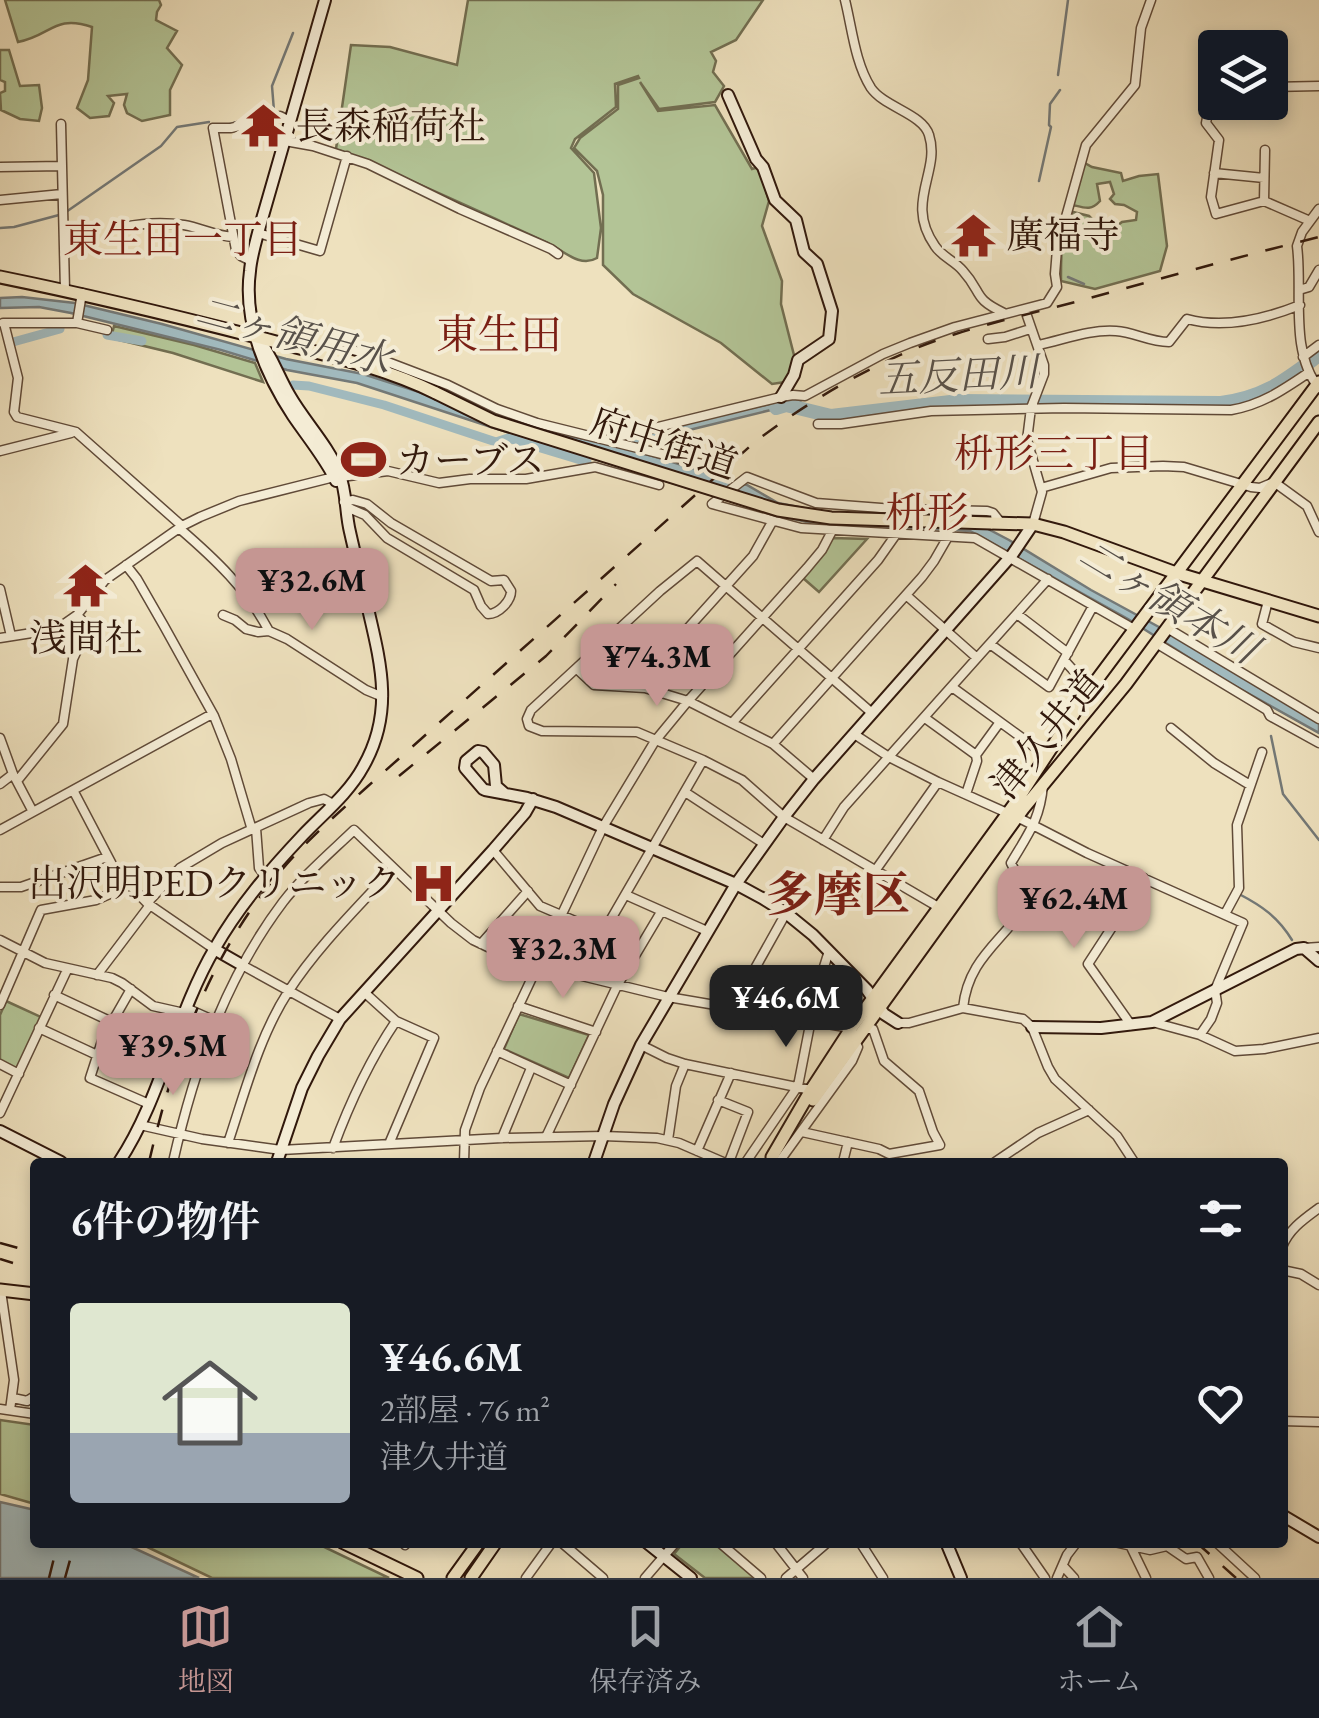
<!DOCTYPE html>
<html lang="ja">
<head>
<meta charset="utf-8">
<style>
	:root { --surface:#171b24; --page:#20242c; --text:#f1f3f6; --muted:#9ea1a6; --line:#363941; --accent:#c59692 }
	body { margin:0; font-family:"EB Garamond","Noto Serif JP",serif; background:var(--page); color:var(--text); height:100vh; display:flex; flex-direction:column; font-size:38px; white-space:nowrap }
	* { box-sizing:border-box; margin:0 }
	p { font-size:32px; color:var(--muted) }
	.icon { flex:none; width:55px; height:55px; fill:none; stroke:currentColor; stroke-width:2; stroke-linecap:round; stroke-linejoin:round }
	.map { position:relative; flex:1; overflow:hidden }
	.details { position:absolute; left:30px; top:1158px; width:1258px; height:390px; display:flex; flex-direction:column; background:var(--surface); border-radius:10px; box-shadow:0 5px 15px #0003 }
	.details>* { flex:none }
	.fabs { position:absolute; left:1198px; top:30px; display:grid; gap:20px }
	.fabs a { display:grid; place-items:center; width:90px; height:90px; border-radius:10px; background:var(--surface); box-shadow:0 5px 15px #0003; font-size:50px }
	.price { position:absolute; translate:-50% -85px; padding:0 22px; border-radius:20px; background:var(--accent); color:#111; font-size:32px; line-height:65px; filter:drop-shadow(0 2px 5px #0008) }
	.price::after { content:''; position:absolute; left:50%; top:60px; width:30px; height:22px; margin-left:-15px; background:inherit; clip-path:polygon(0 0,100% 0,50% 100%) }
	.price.active { background:#222; color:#fff }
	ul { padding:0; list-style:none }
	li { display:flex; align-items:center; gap:30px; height:250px; padding:0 40px }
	li span { display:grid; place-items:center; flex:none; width:280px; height:200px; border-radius:10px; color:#555 }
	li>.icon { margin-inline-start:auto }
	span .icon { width:120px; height:120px; fill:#fffc; stroke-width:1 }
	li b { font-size:42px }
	h2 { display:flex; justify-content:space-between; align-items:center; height:120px; padding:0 40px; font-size:42px }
	.menu { display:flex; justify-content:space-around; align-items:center; height:140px; border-top:2px solid var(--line); background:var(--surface); font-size:28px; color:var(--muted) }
	.menu a { display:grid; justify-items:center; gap:5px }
	.menu .active { color:var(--accent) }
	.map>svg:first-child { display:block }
	.green { fill:#b3c496; stroke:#726e51; stroke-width:2.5 }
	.water { fill:#a1babe; stroke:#747977; stroke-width:2.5 }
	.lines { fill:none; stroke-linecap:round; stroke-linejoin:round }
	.stream { stroke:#747977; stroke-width:2.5 }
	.canal { stroke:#a1babe; stroke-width:9 }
	.river { stroke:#a1babe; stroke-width:14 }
	.street-casing { stroke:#604a38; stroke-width:11 }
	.secondary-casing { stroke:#31180c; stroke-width:14 }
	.primary-casing { stroke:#31180c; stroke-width:15 }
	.street { stroke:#f4ecd5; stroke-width:8 }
	.secondary { stroke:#f4ecd5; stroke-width:10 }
	.primary { stroke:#eee1be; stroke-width:11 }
	.rail { stroke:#31180c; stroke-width:2.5; stroke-dasharray:18 18; stroke-linecap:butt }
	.primary-bridge-casing { stroke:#31180c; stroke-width:15; stroke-linecap:butt }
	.primary-bridge { stroke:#eee1be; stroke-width:11 }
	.labels { text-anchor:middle; stroke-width:8; stroke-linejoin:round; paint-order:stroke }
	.poi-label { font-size:38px; fill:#31180c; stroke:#f4ecd5; text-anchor:start }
	.street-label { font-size:38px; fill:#31180c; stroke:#f4ecd5 }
	.neighbourhood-label { font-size:40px; fill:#7a1f14; stroke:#f4ecd5 }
	.water-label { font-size:40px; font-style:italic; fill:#58514a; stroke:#f4ecd5 }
	.quarter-label { font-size:42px; fill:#7a1f14; stroke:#f4ecd5 }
	.district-label { font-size:48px; font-weight:bold; fill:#7a1f14; stroke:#f4ecd5 }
</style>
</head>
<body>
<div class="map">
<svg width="1319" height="1578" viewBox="0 0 1319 1578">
	<rect width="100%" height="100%" fill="#eee1be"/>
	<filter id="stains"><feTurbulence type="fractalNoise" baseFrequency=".002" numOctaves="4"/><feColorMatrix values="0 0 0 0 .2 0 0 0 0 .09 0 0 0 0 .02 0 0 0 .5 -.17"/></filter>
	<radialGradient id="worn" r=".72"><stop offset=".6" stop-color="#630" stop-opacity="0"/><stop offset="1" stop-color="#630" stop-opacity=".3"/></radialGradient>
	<path class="green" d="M5,0H159L161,5L157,12L156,20L177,31L167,48L182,65L170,90V115L142,121L127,113L124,105L127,94L108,96L114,103L109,116L90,118L77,108L88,80L92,27C54,14 51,36 18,42Z
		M468,0H763L736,40L711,52L716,61L713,72L724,86L715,102L659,109L640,82L658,111L715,105L752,169L759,167L769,201L762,226L782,281L781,304L795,359L791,373L785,382L772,384L721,343L633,294L603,265V195L597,171L574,148L580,138L618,109V85L639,78L638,76L615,84L616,107L575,139L571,148L594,173L601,228L597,258C580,268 564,251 548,243C478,211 408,178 336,149L351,45L390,47L457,65Z
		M0,50H9L20,86L39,85L42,108L39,121L20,119L1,110L0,93L5,91V82L0,80Z
		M1083,162L1092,167L1121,173L1123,181L1139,176L1158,174L1167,246L1160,271L1095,289L1061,281C1061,260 1060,230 1073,212L1089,216L1094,221L1095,231L1114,233V228L1122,222L1136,220L1137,212L1124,205L1115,204L1110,199L1114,194L1110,182L1097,184L1100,201C1091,211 1085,208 1073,205Z
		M114,326L194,345L255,363L263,382L173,353L111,338Z
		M832,538L867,539L819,592L803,578L825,551Z
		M6,1001L41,1017L17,1069L0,1060V1015Z
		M519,1014L589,1035L569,1078L504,1049Z
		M0,1420L35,1425V1504L0,1494Z
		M139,1543H316L389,1578H212Z
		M683,1543H715L757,1578H705L674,1554Z"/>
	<path class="water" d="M22,297L75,303L162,324L286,359L363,374L541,431L601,442L787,400L799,402L788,410L779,408L640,442L630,449L747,485L778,503L824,512L967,518L1009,540L1091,590L1203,651L1319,723V733L1226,681L1128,619L970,531L807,522L772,514L491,427L357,383L287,370L221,350L71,313L39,307L0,308V298Z
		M0,1502L35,1510V1542L123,1543L199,1578H0Z"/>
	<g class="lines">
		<path class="stream" d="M1058,75L1068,0
			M230,124L274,111L272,86L293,33
			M1039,181L1051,127L1049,125L1050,104L1060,90
			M66,212L161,146L177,127L209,122
			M0,228L14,227L59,215
			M1068,277L1084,284
			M1271,736L1283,794L1319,840
			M1239,894C1262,906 1278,917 1292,940"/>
		<path class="canal" d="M107,335L142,341
			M13,342L60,329
			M293,385L309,386L384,405L496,442L508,438L587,462
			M852,413L858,417"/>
		<path class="river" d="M776,408L786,405L831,416L959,401L1221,403C1265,397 1284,381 1319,355"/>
		<defs>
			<path id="street" d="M845,0C852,28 855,63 871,88C884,107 923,114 929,135C941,172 904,202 935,246C942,257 955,261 963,271C983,293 972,298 1004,313
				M1215,75L1206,123L1219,140L1211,197L1216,214L1264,201L1310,221
				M1271,87L1319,86
				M61,124L65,290
				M285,141L313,146L368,164L460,209L551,249L558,254
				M0,167L62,166
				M1214,173L1264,178
				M0,200L62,194
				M1264,201L1265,150
				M1319,209L1302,232L1297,246C1303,290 1289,352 1319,388
				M124,227C144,223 163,222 184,225C201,228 216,236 233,237
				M258,233L320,251L347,156
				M251,261L241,256L236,250L213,128H231L280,116L290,121
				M1299,290L1309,287L1319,270
				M1025,310L1044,365V374L1031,408L1027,440L1042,492L1033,524
				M3,323H77L107,330
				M4,323L18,378L14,412L17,417L76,432L182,526
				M77,323L82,293
				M988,339L1005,337L1030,329
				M1038,345C1063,340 1090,329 1116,331C1134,332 1149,342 1169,342L1187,319C1224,329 1265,319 1300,305
				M331,356L349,349L364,353L448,385L497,409L537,423L710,466
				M1303,357L1319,345
				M818,424H841L931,411L1064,408L1231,410C1261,405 1283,390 1308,373
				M609,439L781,397L793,395L805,396L883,354L910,343L955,327L1047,303L1057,287L1055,274L1057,249L1086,145L1135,85L1141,28L1151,0
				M0,451L71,433
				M341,477L388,471L439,483L470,479H526L595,467L659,485
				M1041,488L1111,468L1163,466L1184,467L1251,487L1260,488L1274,482L1307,506L1319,532
				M353,500L367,504L391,523L491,581L504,580L511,591C511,601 499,614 488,614L481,606L474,590L387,538L365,515L351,509L344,502Z
				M1001,523L993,513L987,511L894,509L816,503L747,477L712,504L801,528L975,538L1134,629
				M179,528C215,559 247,589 269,631
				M126,565L137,579L164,626L214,716L231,759L252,830
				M0,589L11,636
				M906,595L977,658L1048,579
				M1268,601L1262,624L1294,642L1319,648
				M1017,614L1068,653
				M223,615L235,620L246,629L258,632L269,631L287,639L366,690L383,697
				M1167,628L1319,719
				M0,638L57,629L77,615L105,580L182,526L200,517L239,501L334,477
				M1156,643L1267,710L1270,716L1319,743
				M990,644L1049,687L1093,606
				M1064,660L1090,689
				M577,669L594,685L645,688L688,701L773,744L814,779
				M636,686L753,556L772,522
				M952,687L1047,756
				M872,713L697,561L660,591L531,710L527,719L529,726L542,731L637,732L703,760L742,780L784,817L940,908
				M925,718L976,755
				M733,722L878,560L897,533
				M1171,728L1214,763L1250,785
				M854,734L889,757L938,782L1023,820L1087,853L1243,923L1215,990L1217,1003L1211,1019L1200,1035
				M0,738L13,774L33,812
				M773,744L922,577L934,561L949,535
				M17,781L63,724L73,659L88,627L77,615
				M0,784L13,774
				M73,790L115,870L147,903L214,949
				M685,792L764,844
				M966,794L977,761L976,755L1000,722
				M256,828L259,868L265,876
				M0,830L212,714
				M823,840L844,807L977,658
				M493,850L540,906L603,933L703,760
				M875,871L938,782
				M0,887H21L107,857
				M626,895L707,931
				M147,903L180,868L222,843L309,803L324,799L333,804
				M1225,914L1239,888L1237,825L1262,752
				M0,940L45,963L112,978L122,983L153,1006L184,1013
				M481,944L528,891
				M1304,948L1319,947
				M242,965L340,1019
				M753,972L817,989
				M97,975L150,905
				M131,989L103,1038L90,1078L149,1104
				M364,992L396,1021L434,1038L389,1144
				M54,995L112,1022
				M0,1005L41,910L96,900L130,885
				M518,1006L596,1032
				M186,1008L215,1021
				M963,1008C968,959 1001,943 1026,905L1023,887L1011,863C1028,834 1040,820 1043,785
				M739,1010L753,972L786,913
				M1152,1022L1200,1035L1235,1051L1264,1049L1319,1038
				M898,1023H909L963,1008L1023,1019L1032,1027L1048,1067L1055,1079L1117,1136L1134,1162
				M1131,1025L1088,964L1144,878
				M39,1028L97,1055
				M641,1045L667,1058L685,1064L811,1090
				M497,1051L571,1085
				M0,1064L19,1074
				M718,1100L748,1112L729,1162
				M0,1113L67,970
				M140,1125L202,1139L281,1150L502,1138L603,1136L657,1138L679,1143L723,1162
				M802,1132L879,1149L889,1154L940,1145L933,1132L919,1091L884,1061L873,1029H864
				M546,1137L617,986L661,912
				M502,1138L531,1068
				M668,1140L676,1086L685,1064
				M228,1143C245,1092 259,1037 288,992C317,947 357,908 393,869
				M333,1148C350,1102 369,1061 396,1021
				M697,1151L731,1073
				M173,1162C194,1069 225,979 283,902C304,875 330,853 354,830L451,923L473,940L494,950L537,965L668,997L851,1028
				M464,1162L465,1130L480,1088L603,827L655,741L688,701L807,568L822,550L832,531
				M746,1162L798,1086L817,989L829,951
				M779,1162L852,1061L858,1047L855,1042
				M843,1162L848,1142
				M995,1162L1038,1133L1089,1110
				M1282,1247C1289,1229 1304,1219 1319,1208
				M1282,1270L1301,1274L1319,1285
				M1,1291L14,1380L10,1410
				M13,1398L27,1401L35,1396
				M0,1409L35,1414
				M1282,1421L1319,1422
				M561,1542L603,1578
				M719,1542L761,1578
				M775,1542L803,1578
				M860,1542L883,1578
				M1020,1542L1045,1578
				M1114,1542L1150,1550L1167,1546L1186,1559L1197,1557L1209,1578
				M1216,1542L1255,1578
				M405,1545L407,1542
				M1131,1547L1146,1578
				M1063,1566L1074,1578
				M526,1578L552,1542
				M645,1578L676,1542
				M786,1578L828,1542
				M1057,1578L1067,1555L1077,1542"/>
			<path id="secondary" d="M325,0L258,233C255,245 251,258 250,271C243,322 266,375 293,416C308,438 325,458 336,481
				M728,95L756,159L763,167L775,200L796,220L804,252L817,264L832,311L829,339L798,360L794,375L781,397
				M504,793L496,786L494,765L483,752L478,751L466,761L465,768L483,789L485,790L527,798L556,807L736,884L762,898L786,913L813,935L867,990L884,1014L898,1023
				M214,949L242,965
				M1032,1027L1101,1028L1152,1022L1296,949L1304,948L1319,961
				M0,1131L61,1162
				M119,1162C162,1097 175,1016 215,948C239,906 270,870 303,835C323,814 349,793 363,767C393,715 382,668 369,613C363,586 356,559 350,532C345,512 347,491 339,473C328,445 305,422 290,396C278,376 272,355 257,337
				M277,1162L302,1088L318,1056L340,1019L493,850L525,813L533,799
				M594,1162L614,1104L641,1045L736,884L784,817L814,779L1012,555L1033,524
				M1282,1515L1319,1537
				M646,1542L691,1578
				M946,1542L961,1578"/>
			<path id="primary" d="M0,277C93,296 184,318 276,342C331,356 385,368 436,393
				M991,523L1033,524L1064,532L1176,573L1319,616
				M813,1100L1023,809L1126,684L1319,422
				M772,1157L811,1090L852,1027L1016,802L1090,689L1319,382
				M0,1290L35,1294
				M342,1542L417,1578
				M453,1578L479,1542
				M471,1578L496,1542"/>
		</defs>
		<use href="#street" class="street-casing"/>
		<use href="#secondary" class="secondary-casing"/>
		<use href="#primary" class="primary-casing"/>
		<use href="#street" class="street"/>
		<use href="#secondary" class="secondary"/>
		<use href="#primary" class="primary"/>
		<path class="rail" d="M399,776L546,656L616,584
			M149,1162C173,1059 209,955 280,872C306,841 337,814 367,787L756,441C805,404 857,373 914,349C970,326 1032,314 1090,298C1166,277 1242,256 1319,237
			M0,1243L18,1248
			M0,1259L13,1263
			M1196,1542L1236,1578
			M49,1578L58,1542
			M65,1578L75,1542"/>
		<defs>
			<path id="primary-bridge" d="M436,393L493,421L778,510L831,518L991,523"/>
		</defs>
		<use href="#primary-bridge" class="primary-bridge-casing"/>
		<use href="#primary-bridge" class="primary-bridge"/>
	</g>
	<defs>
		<symbol id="temple-bare" viewBox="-9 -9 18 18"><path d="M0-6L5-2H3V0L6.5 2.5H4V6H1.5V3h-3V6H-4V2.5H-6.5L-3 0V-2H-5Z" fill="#8f2418" stroke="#f4ecd5" stroke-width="2.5" paint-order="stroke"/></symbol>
		<symbol id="stadium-bare" viewBox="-9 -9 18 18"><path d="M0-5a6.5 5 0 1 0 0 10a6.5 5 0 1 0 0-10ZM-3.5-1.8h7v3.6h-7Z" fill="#8f2418" stroke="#f4ecd5" stroke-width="2.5" paint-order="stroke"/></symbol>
		<symbol id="hospital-bare" viewBox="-9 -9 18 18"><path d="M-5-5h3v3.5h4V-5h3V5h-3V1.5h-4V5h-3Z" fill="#8f2418" stroke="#f4ecd5" stroke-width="2.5" paint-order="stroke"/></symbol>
	</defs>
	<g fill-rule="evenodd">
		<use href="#temple-bare" x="232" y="94" width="63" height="63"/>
		<use href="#temple-bare" x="942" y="204" width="63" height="63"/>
		<use href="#stadium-bare" x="332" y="428" width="63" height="63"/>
		<use href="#temple-bare" x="54" y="554" width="63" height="63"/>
		<use href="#hospital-bare" x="402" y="852" width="63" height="63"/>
	</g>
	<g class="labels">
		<g class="poi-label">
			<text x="296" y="139">長森稲荷社</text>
			<text x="1006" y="248">廣福寺</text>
			<text x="396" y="473">カーブス</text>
			<text x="86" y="651" text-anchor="middle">浅間社</text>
			<text x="401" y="896" text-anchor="end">出沢明PEDクリニック</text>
		</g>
		<g class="street-label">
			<text transform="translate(664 443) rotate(18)" y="13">府中街道</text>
			<text transform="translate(1047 734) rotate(-51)" y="13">津久井道</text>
		</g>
		<g class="neighbourhood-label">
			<text x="183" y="253">東生田一丁目</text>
			<text x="1054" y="467">枡形三丁目</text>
		</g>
		<g class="water-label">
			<text transform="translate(294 335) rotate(15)" y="14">二ヶ領用水</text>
			<text transform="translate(958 375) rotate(-3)" y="14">五反田川</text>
			<text transform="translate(1169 601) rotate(31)" y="14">二ヶ領本川</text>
		</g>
		<g class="quarter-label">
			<text x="499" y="349">東生田</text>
			<text x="927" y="527">枡形</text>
		</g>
		<g class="district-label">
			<text x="838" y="911">多摩区</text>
		</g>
	</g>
	<rect width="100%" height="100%" filter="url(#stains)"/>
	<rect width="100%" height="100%" fill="url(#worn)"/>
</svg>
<div class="fabs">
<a><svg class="icon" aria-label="layers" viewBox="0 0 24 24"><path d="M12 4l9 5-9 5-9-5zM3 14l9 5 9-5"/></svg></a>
</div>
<b class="price" style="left:312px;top:633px">¥32.6M</b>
<b class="price" style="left:657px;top:709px">¥74.3M</b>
<b class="price" style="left:1074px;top:951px">¥62.4M</b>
<b class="price" style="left:563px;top:1001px">¥32.3M</b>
<b class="price active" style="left:786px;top:1050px">¥46.6M</b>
<b class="price" style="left:173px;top:1098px">¥39.5M</b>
<section class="details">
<h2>6件の物件<svg class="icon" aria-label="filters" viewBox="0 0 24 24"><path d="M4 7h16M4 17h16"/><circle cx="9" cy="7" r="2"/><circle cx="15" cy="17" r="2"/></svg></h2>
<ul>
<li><span style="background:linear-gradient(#dfe7d0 65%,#9aa5b1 0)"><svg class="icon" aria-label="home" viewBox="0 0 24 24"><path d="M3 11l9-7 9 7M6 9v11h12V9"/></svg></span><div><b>¥46.6M</b><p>2部屋 · 76 m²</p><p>津久井道</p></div><svg class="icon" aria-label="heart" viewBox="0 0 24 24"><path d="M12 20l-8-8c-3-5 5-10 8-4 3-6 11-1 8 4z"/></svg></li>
</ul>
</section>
</div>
<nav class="menu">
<a class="active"><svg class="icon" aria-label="map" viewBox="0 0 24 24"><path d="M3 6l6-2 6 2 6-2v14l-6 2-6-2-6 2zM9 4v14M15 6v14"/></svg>地図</a>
<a><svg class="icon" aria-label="saved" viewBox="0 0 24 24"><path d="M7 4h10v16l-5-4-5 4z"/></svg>保存済み</a>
<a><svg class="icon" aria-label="home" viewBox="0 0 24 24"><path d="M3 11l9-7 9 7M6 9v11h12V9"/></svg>ホーム</a>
</nav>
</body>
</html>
